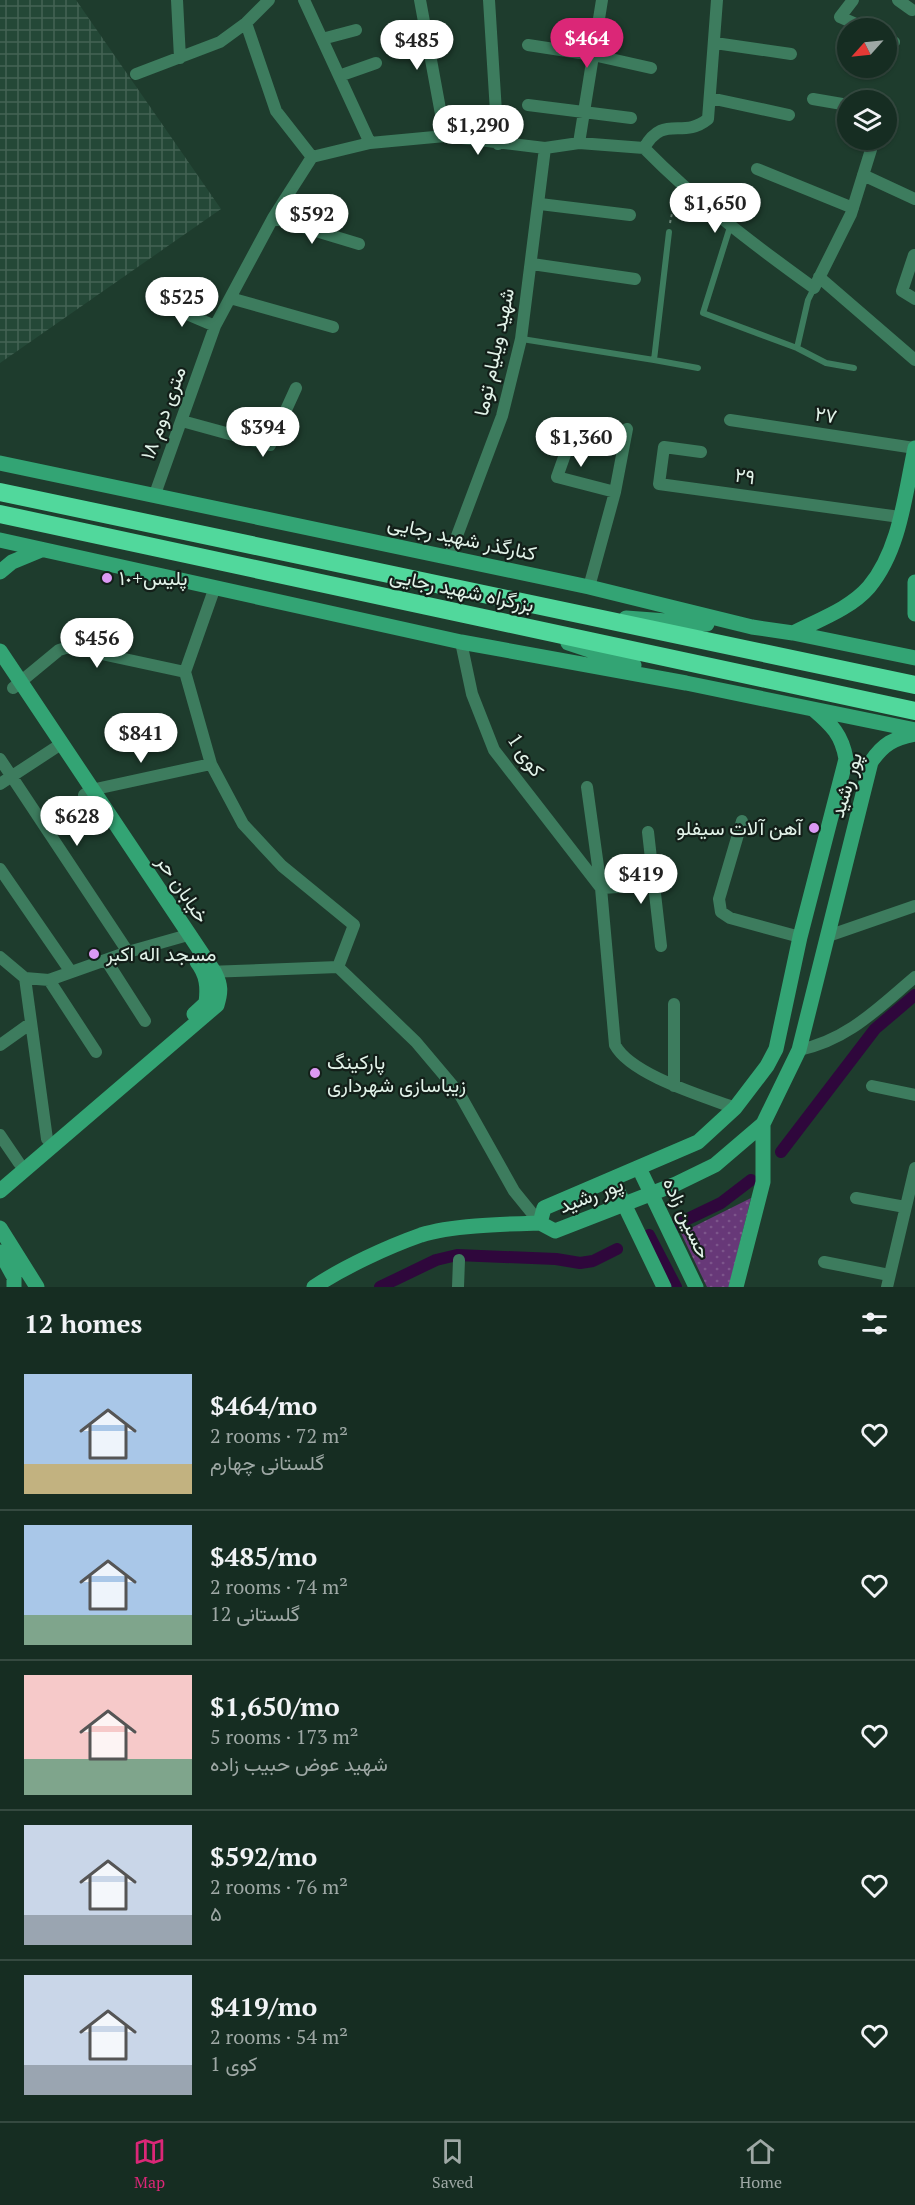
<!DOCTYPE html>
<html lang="en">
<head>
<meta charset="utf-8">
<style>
	:root { --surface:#162d22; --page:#23392f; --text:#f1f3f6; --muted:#9ea8a5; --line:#354940; --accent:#db2777 }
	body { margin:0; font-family:"PT Serif",Vazirmatn,serif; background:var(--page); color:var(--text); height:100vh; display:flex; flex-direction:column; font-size:22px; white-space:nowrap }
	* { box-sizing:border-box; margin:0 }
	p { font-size:20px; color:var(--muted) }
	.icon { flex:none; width:33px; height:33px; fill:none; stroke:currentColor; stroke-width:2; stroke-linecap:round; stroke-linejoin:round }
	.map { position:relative; height:1287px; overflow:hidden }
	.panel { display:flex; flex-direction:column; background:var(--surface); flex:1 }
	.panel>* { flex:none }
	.needle { width:39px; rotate:243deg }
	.buttons { position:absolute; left:837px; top:18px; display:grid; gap:12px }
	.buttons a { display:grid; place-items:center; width:60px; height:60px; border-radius:50%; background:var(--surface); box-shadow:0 2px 4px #0004,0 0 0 2px var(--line); font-size:30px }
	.price { position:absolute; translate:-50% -51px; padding:0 14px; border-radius:21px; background:#fff; color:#222; font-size:20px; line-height:39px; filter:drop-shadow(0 2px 3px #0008) }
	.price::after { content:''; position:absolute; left:50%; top:36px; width:18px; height:14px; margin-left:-9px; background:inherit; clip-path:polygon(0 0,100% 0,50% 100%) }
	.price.current { background:var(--accent); color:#fff }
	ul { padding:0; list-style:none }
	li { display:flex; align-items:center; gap:18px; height:150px; padding:0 24px }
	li+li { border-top:2px solid var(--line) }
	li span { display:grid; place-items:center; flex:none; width:168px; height:120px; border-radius:0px; color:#555 }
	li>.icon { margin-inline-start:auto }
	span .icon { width:72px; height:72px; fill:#fffc; stroke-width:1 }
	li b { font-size:26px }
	h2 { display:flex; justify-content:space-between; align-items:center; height:72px; padding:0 24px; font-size:26px }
	.tabs { display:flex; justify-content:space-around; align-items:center; height:84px; border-top:2px solid var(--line); background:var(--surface); font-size:16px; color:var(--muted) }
	.tabs a { display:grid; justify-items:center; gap:3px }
	.tabs .current { color:var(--accent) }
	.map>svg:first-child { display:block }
	.industrial { fill:url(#industrial-grid) }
	.grass { fill:url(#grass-dots) }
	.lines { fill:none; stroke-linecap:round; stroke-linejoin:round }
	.canal { stroke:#2f073c; stroke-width:12 }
	.path { stroke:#6d8679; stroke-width:2; stroke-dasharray:3 3; stroke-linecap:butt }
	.lane { stroke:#3d7c5e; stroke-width:6 }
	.street { stroke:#3d7c5e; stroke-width:12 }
	.secondary { stroke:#33a474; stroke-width:15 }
	.highway { stroke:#51d89c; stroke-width:18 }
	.poi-dot { fill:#dc99f4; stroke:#131f19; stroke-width:2 }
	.labels { text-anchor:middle; stroke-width:4.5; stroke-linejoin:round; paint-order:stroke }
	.street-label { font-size:20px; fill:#e2f3e9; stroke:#131f19 }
	.poi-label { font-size:20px; fill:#e2f3e9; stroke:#131f19; text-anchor:start }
</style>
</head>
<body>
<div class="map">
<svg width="915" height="1287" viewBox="0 0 915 1287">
	<defs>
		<pattern id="industrial-grid" width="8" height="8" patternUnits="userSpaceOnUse" patternTransform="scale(1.5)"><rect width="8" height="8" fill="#244837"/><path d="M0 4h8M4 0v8" fill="none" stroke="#446354"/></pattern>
		<pattern id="grass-dots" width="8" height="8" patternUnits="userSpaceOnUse" patternTransform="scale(1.5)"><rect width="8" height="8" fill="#673878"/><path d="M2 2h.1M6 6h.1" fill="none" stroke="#7c558b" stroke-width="1.8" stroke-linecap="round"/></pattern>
	</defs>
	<rect width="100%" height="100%" fill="#1e3c2d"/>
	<path class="industrial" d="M0,0H76L221,209L0,363Z"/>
	<path class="grass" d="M751,1198L729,1287H707L681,1233Z"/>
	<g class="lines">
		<path class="canal" d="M781,1152L875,1029L915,995
			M673,1226L721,1203L751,1180
			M649,1235L676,1287
			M380,1287L436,1260L457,1255L556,1259L580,1263L593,1261L617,1249"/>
		<path class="path" d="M670,223L676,194"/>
		<path class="lane" d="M730,227L703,313L797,348L826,363L854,368
			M522,339L654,360L669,232
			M797,348L808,300L814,288
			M654,360L698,368"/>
		<path class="street" d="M177,0L180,58
			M304,0L370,143
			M420,0L445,136
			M489,0L498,144
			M853,0L840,17L865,28
			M898,0L912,10
			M246,23L276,111L312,157
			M886,38L894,42
			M322,39L356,30
			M715,43L791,54
			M528,45L593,55L651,68
			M136,74L220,42L246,23L269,0
			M339,76L376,63
			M710,98L789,115
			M813,99L848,105
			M528,105L631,118
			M579,143L602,0
			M644,148C696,201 753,244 814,288L851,214L874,140
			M644,148C664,113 682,140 708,119L717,0
			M312,157L370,143L445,136L545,148L579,143L644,148
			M757,169L853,208
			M863,175L915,199
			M540,204L630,215
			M273,218L359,244
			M914,255L902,291L915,299
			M532,264L635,279
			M819,277L915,360
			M230,298L333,327
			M161,303L215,326
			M730,420L915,448
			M182,421L270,445L296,388
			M574,429L557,477L615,492
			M701,452L664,447L659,484L900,517
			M155,494L215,326L273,218L312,157
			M449,557L502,416L521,339L545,148
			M215,587L185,672L211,764L243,824L282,866L354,925L338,967
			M589,587L615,492L627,429
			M461,642L472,694L494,750L601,888L587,787
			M13,688L59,650L69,647L185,672
			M0,759L128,952
			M0,784L61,744
			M84,795L91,790L211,764
			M742,821L719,899L721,912L730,918L800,937
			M648,832L654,885
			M0,869L71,972
			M828,936L915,906
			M661,946L654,885L601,888L615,1045C631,1075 703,1096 735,1108
			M0,957L25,978L49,980L128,952L188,935
			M106,960L145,1021
			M338,967L416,1042L459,1093L514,1191L540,1223
			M207,972L338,967
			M25,978L47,1139
			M49,980L96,1052
			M0,1045L31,1023
			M799,1050C848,1040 878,1008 915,977
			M674,1086V1004
			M872,1086L915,1095
			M0,1135L19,1163
			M856,1198L905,1207
			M824,1262L889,1275
			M458,1287L459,1260
			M887,1287L915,1168"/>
		<path class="secondary" d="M0,463L589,587L752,627L793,633L915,658
			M0,540L461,642L686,683L915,730
			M0,572L12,562L41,550
			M915,582V614
			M626,618L707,624
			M793,633C818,620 850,609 869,587C900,550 905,494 915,448
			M568,643L634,665
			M0,651L215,973C221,985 221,992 217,1005L0,1191
			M194,1014L206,1003C208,987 207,975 197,962
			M639,1168L696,1287
			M612,1179L664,1287
			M540,1223L555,1231L676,1184L715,1165L763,1124L799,1050L871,762C883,744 894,738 915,734
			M540,1223L544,1208L698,1142L735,1108L767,1066L776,1049L800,937L846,759C842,735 832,725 813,709
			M0,1228L37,1287
			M0,1252L14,1277V1287
			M314,1287C344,1267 387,1247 421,1235C452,1225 508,1224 540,1223
			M736,1287L763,1182V1124"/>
		<path class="highway" d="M0,492L915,685
			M0,514L915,711"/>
	</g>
	<g class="poi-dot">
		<circle cx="107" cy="578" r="6"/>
		<circle cx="814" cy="828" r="6"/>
		<circle cx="94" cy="954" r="6"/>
		<circle cx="315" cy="1073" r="6"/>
	</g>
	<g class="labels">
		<g class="street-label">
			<text transform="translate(494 352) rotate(-78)" y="7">شهید ویلیام توما</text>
			<text transform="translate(163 413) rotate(-70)" y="7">۱۸ متری دوم</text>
			<text transform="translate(826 415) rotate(9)" y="7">۲۷</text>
			<text transform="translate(745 476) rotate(8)" y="7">۲۹</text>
			<text transform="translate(462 538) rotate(12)" y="7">کنارگذر شهید رجایی</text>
			<text transform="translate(462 590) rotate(12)" y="7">بزرگراه شهید رجایی</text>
			<text transform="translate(526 755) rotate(55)" y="7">کوی 1</text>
			<text transform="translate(846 785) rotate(-73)" y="7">پور رشید</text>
			<text transform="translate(183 889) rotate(56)" y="7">خیابان حر</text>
			<text transform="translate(591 1195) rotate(-21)" y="7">پور رشید</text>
			<text transform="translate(687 1218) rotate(65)" y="7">حسین زاده</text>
		</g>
		<g class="poi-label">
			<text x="119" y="585">پلیس+١٠</text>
			<text x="802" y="835" text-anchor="end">آهن آلات سیفلو</text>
			<text x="106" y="961">مسجد اله اکبر</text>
			<text x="327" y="1069">پارکینگ<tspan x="327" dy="23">زیباسازی شهرداری</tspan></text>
		</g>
	</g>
</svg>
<div class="buttons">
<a><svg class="needle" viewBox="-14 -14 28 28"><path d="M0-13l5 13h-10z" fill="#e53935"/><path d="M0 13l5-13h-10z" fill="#9ea8a5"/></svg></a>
<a><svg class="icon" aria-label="layers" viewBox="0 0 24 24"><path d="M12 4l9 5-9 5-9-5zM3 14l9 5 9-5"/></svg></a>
</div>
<b class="price current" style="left:587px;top:69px">$464</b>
<b class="price" style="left:417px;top:71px">$485</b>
<b class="price" style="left:478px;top:156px">$1,290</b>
<b class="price" style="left:715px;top:234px">$1,650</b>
<b class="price" style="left:312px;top:245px">$592</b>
<b class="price" style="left:182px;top:328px">$525</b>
<b class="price" style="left:263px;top:458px">$394</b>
<b class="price" style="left:581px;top:468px">$1,360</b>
<b class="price" style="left:97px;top:669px">$456</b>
<b class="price" style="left:141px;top:764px">$841</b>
<b class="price" style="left:77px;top:847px">$628</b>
<b class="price" style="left:641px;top:905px">$419</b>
</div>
<section class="panel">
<h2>12 homes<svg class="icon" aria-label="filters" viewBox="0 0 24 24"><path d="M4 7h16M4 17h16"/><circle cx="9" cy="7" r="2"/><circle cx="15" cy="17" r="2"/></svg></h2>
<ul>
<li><span style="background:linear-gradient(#a9c7e8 75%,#c2b280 0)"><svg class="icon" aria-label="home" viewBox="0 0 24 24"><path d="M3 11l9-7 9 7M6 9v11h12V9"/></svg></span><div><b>$464/mo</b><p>2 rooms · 72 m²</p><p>گلستانی چهارم</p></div><svg class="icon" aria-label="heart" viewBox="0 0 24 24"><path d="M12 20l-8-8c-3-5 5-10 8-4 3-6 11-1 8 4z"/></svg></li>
<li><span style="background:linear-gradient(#a9c7e8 75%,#7fa58c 0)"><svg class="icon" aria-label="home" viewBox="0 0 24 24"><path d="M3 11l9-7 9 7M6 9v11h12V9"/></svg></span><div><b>$485/mo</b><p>2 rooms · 74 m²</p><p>گلستانی 12</p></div><svg class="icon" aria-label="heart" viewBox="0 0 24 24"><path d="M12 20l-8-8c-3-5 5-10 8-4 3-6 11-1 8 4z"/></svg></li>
<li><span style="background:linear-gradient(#f6c9c9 70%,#7fa58c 0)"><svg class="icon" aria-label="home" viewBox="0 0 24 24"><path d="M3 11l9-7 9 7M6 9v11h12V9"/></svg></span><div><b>$1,650/mo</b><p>5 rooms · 173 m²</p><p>شهید عوض حبیب زاده</p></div><svg class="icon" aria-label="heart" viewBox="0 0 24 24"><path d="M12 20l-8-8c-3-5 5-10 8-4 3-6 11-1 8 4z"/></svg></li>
<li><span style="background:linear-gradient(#c9d6e8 75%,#9aa5b1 0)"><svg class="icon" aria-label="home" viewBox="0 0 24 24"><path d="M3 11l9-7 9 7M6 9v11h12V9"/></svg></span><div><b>$592/mo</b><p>2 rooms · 76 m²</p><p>۵</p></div><svg class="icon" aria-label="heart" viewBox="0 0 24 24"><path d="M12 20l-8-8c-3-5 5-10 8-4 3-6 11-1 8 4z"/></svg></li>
<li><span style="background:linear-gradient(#c9d6e8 75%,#9aa5b1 0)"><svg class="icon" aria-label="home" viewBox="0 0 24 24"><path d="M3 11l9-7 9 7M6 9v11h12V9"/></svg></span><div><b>$419/mo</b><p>2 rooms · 54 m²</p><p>کوی 1</p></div><svg class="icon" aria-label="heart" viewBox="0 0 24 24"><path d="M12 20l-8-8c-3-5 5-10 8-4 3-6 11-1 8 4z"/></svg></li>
</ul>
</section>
<nav class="tabs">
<a class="current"><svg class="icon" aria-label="map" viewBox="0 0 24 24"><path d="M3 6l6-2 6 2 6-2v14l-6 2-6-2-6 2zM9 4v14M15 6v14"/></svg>Map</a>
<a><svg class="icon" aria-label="saved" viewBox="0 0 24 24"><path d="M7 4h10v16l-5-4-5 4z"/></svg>Saved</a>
<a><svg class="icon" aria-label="home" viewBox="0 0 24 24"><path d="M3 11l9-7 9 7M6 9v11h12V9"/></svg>Home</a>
</nav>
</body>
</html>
